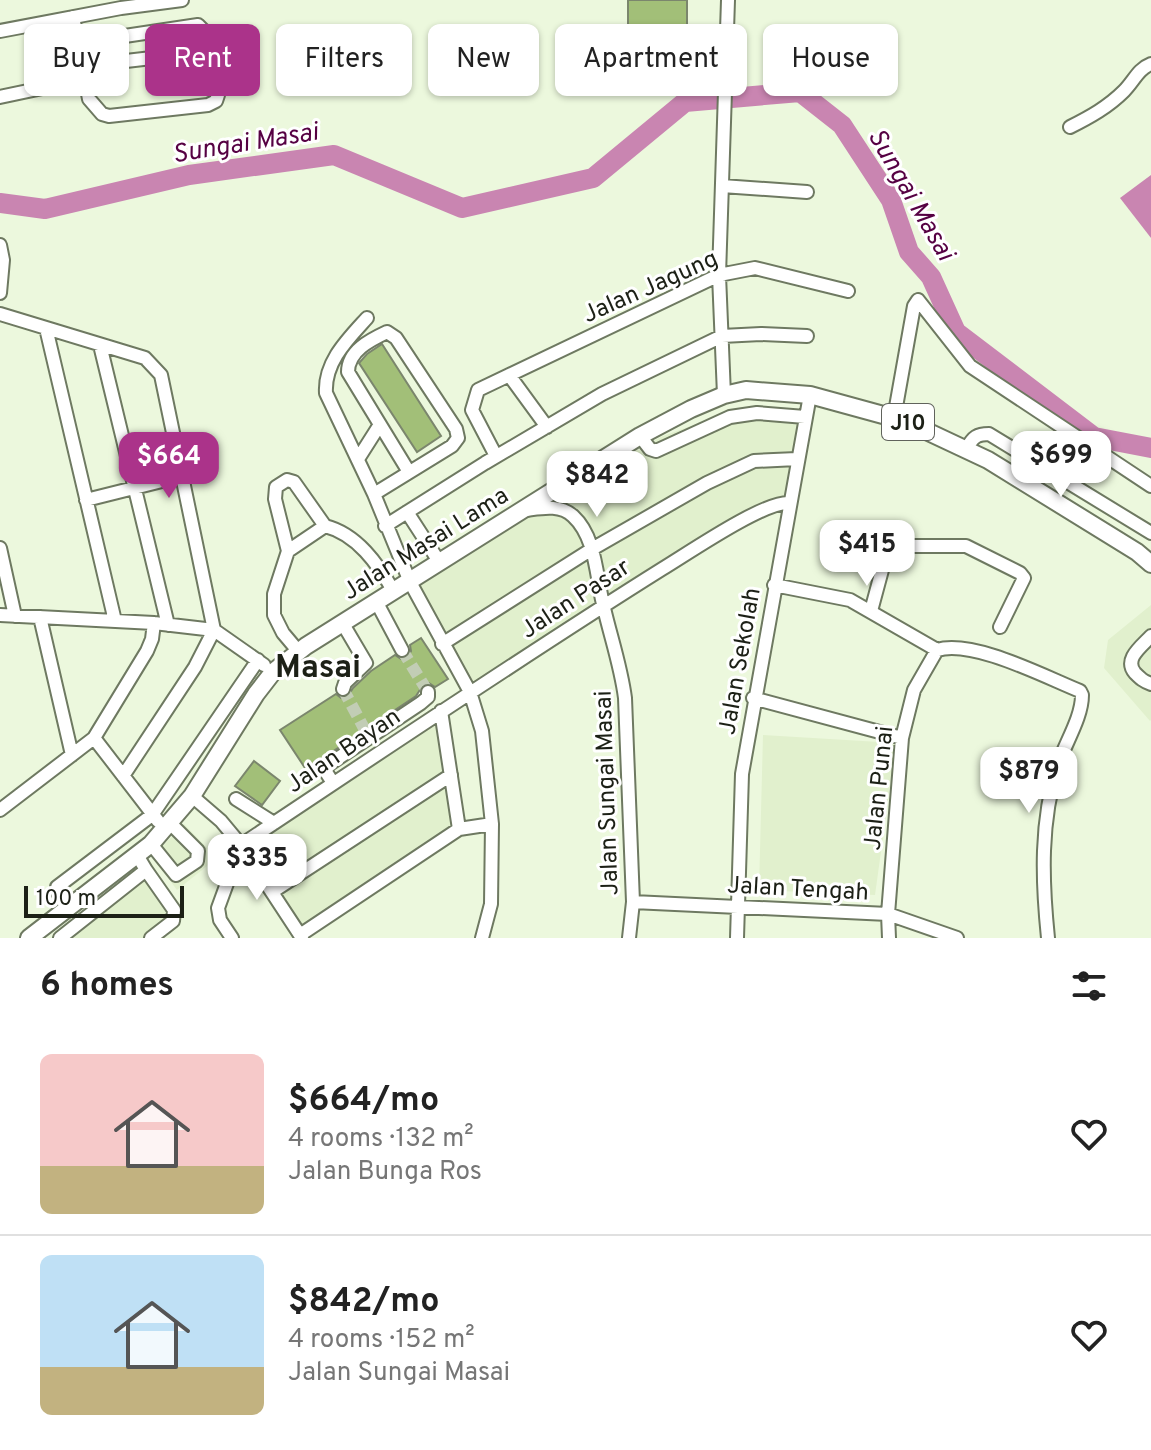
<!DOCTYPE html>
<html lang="en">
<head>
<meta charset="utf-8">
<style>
	:root { --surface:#fff; --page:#f2f2f2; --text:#222; --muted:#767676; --line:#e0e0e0; --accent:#ab338a }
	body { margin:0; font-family:Overpass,sans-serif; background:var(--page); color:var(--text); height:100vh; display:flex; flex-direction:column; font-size:30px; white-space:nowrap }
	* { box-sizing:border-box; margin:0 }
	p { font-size:26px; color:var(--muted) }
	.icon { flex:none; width:44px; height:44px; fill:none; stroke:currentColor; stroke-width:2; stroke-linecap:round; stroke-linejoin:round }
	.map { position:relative; height:938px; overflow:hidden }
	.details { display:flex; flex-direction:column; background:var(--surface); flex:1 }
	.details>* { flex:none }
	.hud { position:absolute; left:24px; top:24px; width:1104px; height:72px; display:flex; gap:16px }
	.scale { position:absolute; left:24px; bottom:20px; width:160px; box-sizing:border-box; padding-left:8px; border:4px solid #1c2016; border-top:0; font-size:22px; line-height:28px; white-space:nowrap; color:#1c2016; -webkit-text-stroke:6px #fff; paint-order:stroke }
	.price { position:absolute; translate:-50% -68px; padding:0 18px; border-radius:16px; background:#fff; color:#222; font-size:26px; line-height:52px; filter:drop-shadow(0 2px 4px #0008) }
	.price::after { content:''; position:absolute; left:50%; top:48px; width:24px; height:18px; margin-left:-12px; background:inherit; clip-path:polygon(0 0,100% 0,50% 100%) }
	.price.current { background:var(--accent); color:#fff }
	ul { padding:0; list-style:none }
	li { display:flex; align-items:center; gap:24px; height:200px; padding:0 40px }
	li+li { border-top:2px solid var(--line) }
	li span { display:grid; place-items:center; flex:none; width:224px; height:160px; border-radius:12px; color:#555 }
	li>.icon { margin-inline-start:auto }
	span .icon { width:96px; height:96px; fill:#fffc; stroke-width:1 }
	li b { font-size:34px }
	h2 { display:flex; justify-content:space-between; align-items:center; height:96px; padding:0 40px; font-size:34px }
	.chip { padding:0 28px; border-radius:12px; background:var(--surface); box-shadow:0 2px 6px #0004; font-size:28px; line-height:72px }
	.chip.current { background:var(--accent); color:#fff }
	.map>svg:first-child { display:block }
	.built { fill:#e1f0cd }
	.water { fill:#c985b1 }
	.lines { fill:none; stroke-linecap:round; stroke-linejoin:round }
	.river { stroke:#c985b1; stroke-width:20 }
	.building { fill:#a2bf78; stroke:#7b866d; stroke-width:2 }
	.minor-tunnel { stroke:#c2cdb5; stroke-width:12; stroke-dasharray:12 6; stroke-linecap:butt }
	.minor-casing { stroke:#6e7961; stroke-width:16 }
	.major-casing { stroke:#6e7961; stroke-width:20 }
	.minor { stroke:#fff; stroke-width:12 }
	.major { stroke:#fff; stroke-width:16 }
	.labels { text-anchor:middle; stroke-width:6; stroke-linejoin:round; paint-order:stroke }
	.shield { fill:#fff; stroke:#60635c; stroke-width:2 }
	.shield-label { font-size:22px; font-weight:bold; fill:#1c2016 }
	.street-label { font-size:24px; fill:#1c2016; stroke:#fff }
	.water-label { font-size:26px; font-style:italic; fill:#560143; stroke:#fff }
	.district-label { font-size:32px; font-weight:bold; fill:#1c2016; stroke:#fff }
</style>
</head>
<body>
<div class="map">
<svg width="1151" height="938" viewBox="0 0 1151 938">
	<rect width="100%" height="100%" fill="#ecf8dd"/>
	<path class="built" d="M743,407L801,413L785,507L777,508L700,550L476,694L415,586L614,461L663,436Z
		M1151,605V720L1150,721L1104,668L1108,640Z
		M438,709L458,834L306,936L242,839Z
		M763,735L896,743L875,895L759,890Z
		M184,824L217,858L177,890L152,857Z
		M147,864L177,910L156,938H53Z"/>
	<path class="water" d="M1151,175V238L1120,198Z"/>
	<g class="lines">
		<path class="river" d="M0,203L45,209L189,175L334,155L462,208L593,178L685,102L800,92L842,125L891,200L909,252L931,277L956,332L1094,437L1151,448"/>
	</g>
	<path class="building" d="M628,0H687V60H628Z
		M382,344L441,436L417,452L359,363L367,354Z
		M421,638L448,679L435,687L429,683L423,685L416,696L323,758L307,771L280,730L336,694L341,698L348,696L353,688L371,671L395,655L401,659L407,658L411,651L410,645Z
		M254,761L280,781L262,805L235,786Z"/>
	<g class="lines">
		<path class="minor-tunnel" d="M402,650L428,692
			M343,689L366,732"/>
		<defs>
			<path id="minor" d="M73,17L89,99L102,114L109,116L208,105L216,101L218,95L210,37L198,25L78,43
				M0,31L121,8L182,0
				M83,66L212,51
				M0,97L85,79
				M1070,127C1090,117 1108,107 1124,91C1134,81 1138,69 1151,64
				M722,186L807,192
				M0,245L3,260L0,293
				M0,314L145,358L161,375L214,630L195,667L123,776
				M367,318C348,339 324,362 326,393L374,494L410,582L470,692L482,731L492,824L491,904L482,938
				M46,328L115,621
				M100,345L168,625
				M509,375L547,427
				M724,395L719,275L728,0
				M894,418L914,306L918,300L970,366L1151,486
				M640,436L650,449L656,451L730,417L757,413L805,417
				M967,448C973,437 977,434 989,434L1151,533
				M496,456L472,410L478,390L719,275L755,268L848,291
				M358,459L379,426
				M374,494L452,446L458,438L456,429L396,338L387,332C370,340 348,351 348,372L409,472
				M86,500L182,476
				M526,510C542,508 560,504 573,516C597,538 596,579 604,608C611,638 621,667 625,698L633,902L629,938
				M407,512L440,563
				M385,526L485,463L602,394L722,336L761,334L807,336
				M889,546H966L1020,573L1024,578L1000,627
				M0,548L15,616
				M288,551L275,499L276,487L287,480L294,482L325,526
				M774,585L850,600L937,650
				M377,603L402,650
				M871,611L892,533
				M0,615L154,623L214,630L264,665
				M40,617L72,755
				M343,624L366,663L345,683L343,689
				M1151,636C1142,646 1123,659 1135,673C1141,679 1143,681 1151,684
				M442,644L592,549L707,483L754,461L797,459
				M937,650C973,639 1045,677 1080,691L1082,695C1082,718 1065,743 1058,765C1040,821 1042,880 1048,938
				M299,652L283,633L274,615V594L288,551L325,526C357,534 378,564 394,592
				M753,698L902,738
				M441,711L459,829
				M94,738L158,821
				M333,783L326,772L328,765L421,703L428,697V692
				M192,796L221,821L241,845L302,938
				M236,799L274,823
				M0,810L94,738L147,651L152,639L154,623
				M151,844L176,875L197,861L198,851L170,823
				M241,845C381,752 520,658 662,569C687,554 764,501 789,503
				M146,870L174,910L173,921L151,938
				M272,892L451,775
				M633,902L888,914L957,938
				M67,908L57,891V887L152,815L258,660
				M300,935L459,829L492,824
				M60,938L146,870L137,855
				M232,938L220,920L218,908L241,845
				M737,938L742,774L810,395
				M889,938L888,914L902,738L914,690L937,650"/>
			<path id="major" d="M29,938L151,844L192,796L256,694L273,672L306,646L640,436L691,409L724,395L746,390L810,395L905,421L988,460L1137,552L1151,564"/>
		</defs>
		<use href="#minor" class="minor-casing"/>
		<use href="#major" class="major-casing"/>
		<use href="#minor" class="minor"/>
		<use href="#major" class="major"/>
	</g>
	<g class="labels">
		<rect class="shield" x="882" y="404" width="52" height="36" rx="6"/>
		<g class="shield-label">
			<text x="908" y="430">J10</text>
		</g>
		<g class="street-label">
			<text transform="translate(650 286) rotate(-24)" y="8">Jalan Jagung</text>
			<text transform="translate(425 543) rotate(-32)" y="8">Jalan Masai Lama</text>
			<text transform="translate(575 598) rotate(-33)" y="8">Jalan Pasar</text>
			<text transform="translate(739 661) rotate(-80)" y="8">Jalan Sekolah</text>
			<text transform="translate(343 750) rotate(-34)" y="8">Jalan Bayan</text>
			<text transform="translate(878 788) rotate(-84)" y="8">Jalan Punai</text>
			<text transform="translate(606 793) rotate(-92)" y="8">Jalan Sungai Masai</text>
			<text transform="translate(798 888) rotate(3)" y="8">Jalan Tengah</text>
		</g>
		<g class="water-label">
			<text transform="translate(245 142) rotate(-9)" y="9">Sungai Masai</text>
			<text transform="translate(912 194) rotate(60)" y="9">Sungai Masai</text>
		</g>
		<g class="district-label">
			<text x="318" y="677">Masai</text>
		</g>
	</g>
</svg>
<div class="scale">100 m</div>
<b class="price" style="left:1061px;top:499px">$699</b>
<b class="price current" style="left:169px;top:500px">$664</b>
<b class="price" style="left:597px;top:519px">$842</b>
<b class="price" style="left:867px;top:588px">$415</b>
<b class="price" style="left:1029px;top:815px">$879</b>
<b class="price" style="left:257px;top:902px">$335</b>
<div class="hud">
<a class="chip">Buy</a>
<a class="chip current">Rent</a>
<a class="chip">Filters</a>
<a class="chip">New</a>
<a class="chip">Apartment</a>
<a class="chip">House</a>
</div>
</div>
<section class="details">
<h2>6 homes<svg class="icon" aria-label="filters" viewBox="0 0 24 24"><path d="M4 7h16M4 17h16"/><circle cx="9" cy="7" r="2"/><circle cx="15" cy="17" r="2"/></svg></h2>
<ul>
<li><span style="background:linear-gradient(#f6c9c9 70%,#c2b280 0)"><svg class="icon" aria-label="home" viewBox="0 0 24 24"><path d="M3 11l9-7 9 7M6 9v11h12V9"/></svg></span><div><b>$664/mo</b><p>4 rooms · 132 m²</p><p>Jalan Bunga Ros</p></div><svg class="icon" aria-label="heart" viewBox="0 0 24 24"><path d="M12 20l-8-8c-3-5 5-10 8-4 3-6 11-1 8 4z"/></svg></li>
<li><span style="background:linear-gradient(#bfe0f5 70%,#c2b280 0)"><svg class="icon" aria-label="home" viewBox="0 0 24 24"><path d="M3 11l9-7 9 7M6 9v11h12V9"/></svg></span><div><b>$842/mo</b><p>4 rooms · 152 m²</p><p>Jalan Sungai Masai</p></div><svg class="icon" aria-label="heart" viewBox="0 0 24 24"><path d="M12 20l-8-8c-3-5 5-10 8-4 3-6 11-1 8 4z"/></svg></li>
</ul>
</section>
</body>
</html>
